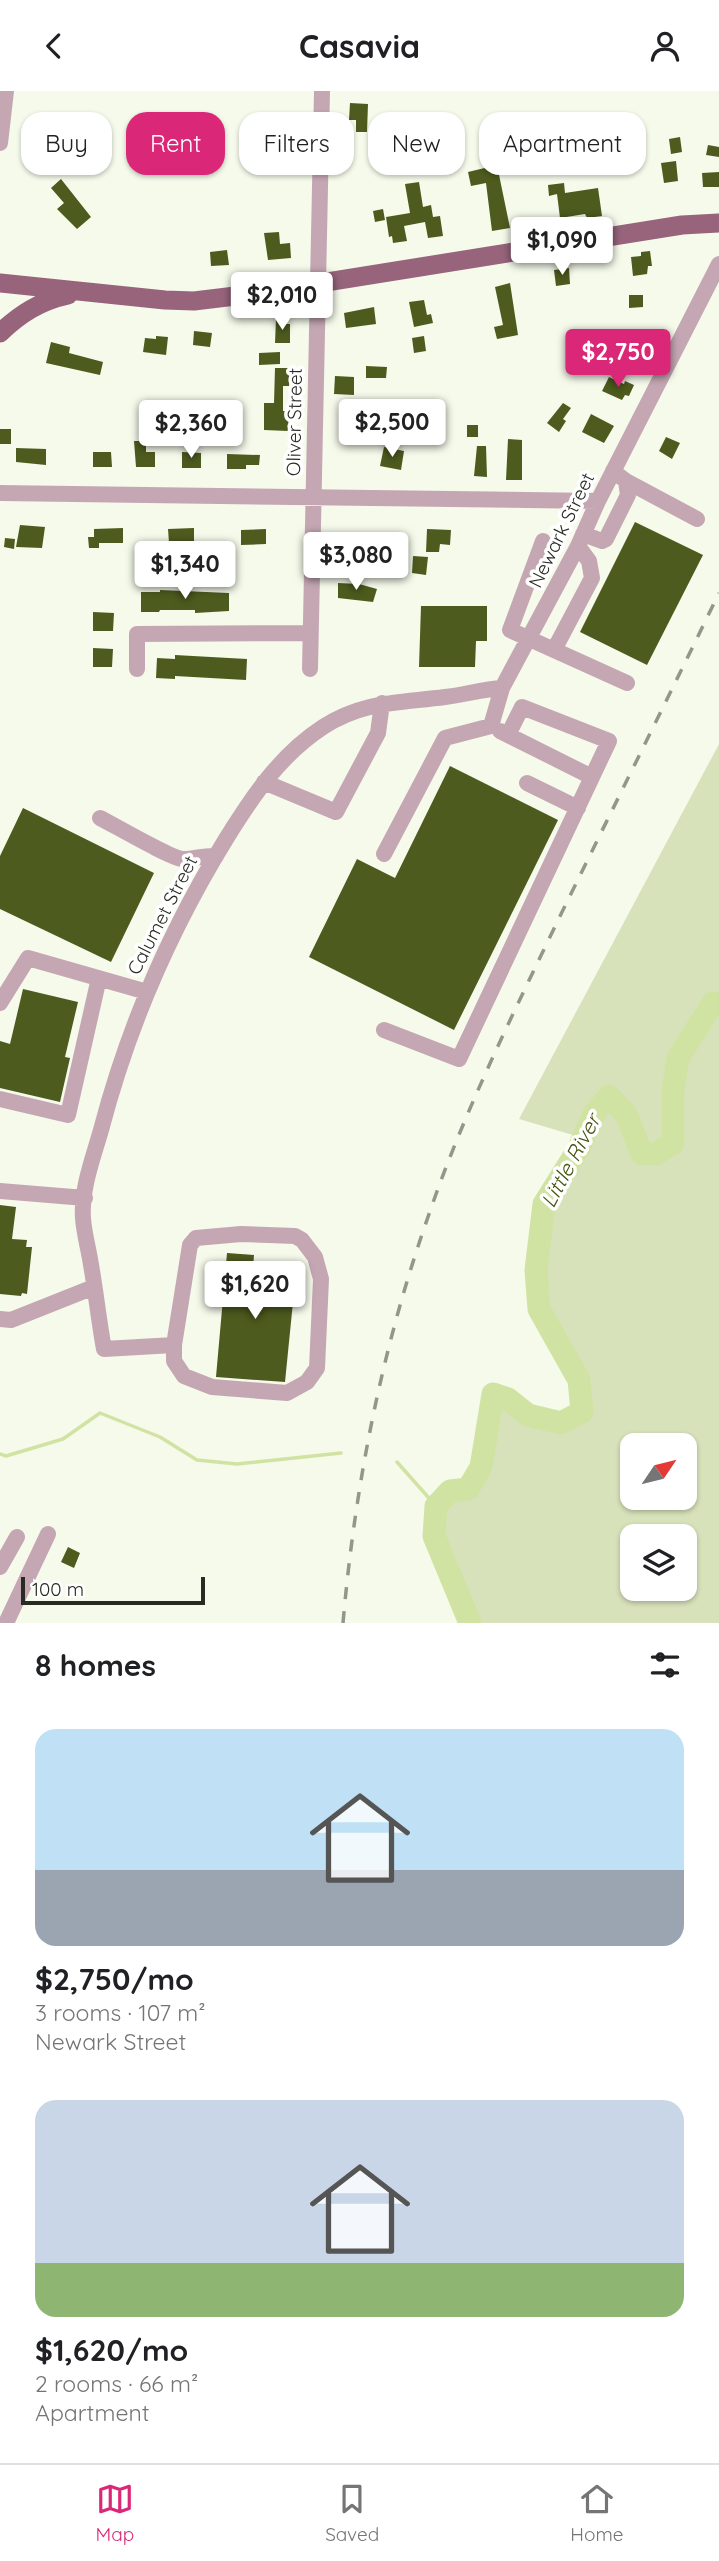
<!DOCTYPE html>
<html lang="en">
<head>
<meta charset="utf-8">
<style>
	:root { --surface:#fff; --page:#f6f6f6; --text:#202124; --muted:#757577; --line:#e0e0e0; --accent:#db2777 }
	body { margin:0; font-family:Quicksand,sans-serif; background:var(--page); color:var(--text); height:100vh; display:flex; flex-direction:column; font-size:26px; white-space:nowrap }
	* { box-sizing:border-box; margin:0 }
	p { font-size:23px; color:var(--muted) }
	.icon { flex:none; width:38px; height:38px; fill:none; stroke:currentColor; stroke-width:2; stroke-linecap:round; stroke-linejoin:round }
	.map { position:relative; height:1532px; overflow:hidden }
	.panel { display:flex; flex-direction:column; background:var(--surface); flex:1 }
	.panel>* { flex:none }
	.guide { position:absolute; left:21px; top:21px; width:677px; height:63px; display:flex; gap:14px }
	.needle { width:46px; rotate:55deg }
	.tools { position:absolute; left:620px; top:1342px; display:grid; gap:14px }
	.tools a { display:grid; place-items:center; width:77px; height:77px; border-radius:14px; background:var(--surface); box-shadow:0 2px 5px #0004; font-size:35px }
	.scale { position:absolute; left:21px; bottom:18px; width:184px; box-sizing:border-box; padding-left:7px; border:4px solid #282a24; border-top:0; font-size:19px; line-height:24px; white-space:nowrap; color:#282a24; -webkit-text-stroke:5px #fff; paint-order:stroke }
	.price { position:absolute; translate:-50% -60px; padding:0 16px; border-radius:7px; background:#fff; color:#222; font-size:23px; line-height:46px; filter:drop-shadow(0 2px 4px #0008) }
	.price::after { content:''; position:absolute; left:50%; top:42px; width:21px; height:16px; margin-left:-10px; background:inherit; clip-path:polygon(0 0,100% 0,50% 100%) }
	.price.active { background:var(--accent); color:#fff }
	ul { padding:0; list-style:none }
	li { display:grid; align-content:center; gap:14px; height:371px; padding:0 35px }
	li span { display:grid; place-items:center; height:217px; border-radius:21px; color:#555 }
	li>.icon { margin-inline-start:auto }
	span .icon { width:126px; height:126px; fill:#fffc; stroke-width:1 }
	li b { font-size:30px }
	h2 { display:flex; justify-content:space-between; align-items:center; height:84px; padding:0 35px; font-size:30px }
	.tag { padding:0 24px; border-radius:21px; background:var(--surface); box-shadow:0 2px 5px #0004; font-size:24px; line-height:63px }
	.tag.active { background:var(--accent); color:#fff }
	header { display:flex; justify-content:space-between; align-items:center; height:91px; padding:0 35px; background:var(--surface); font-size:32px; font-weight:800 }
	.tab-bar { display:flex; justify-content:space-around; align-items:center; height:98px; border-top:2px solid var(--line); background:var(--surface); font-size:19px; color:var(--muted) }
	.tab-bar a { display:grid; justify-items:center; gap:4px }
	.tab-bar .active { color:var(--accent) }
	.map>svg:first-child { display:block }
	.green { fill:#d7e2bb; fill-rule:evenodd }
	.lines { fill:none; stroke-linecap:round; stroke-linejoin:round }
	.stream { stroke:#d1e3a3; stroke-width:3.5 }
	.river { stroke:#d1e3a3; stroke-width:23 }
	.building { fill:#4d5b1e }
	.minor { stroke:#c5a7b4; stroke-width:16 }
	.major { stroke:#97647c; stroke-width:19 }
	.rail { stroke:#92968b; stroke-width:3.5; stroke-dasharray:12 12; stroke-linecap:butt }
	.labels { text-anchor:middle; stroke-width:7; stroke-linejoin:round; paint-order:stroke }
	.street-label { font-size:19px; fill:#282a24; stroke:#fff }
	.water-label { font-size:21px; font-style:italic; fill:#46540d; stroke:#fff }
</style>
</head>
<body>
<header><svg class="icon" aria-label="back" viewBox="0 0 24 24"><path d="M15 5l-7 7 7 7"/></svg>Casavia<svg class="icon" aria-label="person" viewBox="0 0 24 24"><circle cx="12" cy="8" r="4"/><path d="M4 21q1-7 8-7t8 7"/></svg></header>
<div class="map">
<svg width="719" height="1532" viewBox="0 0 719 1532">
	<rect width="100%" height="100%" fill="#f5faeb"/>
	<path class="green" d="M719,653V1532H470L434,1445L436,1415L450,1400L468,1398L481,1376L493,1303L528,1324L561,1331L582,1321L578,1289L539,1218L538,1116L583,1047L519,1028ZM632,1354H684V1407H632ZM632,1446H684V1498H632Z"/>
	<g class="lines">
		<path class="stream" d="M0,1363L6,1365L63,1348L100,1322L160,1346L197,1369L237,1373L341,1362
			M397,1371L436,1415"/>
		<path class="river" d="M470,1532L434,1445L436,1415L450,1400L468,1398L481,1376L493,1303L508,1308L528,1324L561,1332L582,1321L579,1289L539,1218L536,1179L544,1113L579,1057L594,1023L609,1005L626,1023L642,1063H656L673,1052V999L678,967L713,912L719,914"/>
	</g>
	<path class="building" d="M350,12L368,13L367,41H356V29H349Z
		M680,46L682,61L671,63L669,48Z
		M708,54L719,56V66L706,64Z
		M599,67L601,82L587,84L585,69Z
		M676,70L678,90L664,92L661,72Z
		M497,74L510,137L492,140L486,92L471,95L468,81Z
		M719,81V96H703L702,82Z
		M61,88L91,126L77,138L57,118L64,112L51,97Z
		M419,91L423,116L431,114L433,126L440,125L443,145L428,147L425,131L404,135L407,150L393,152L392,145L389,146L386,126L410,122L405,93Z
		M564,92L565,102L598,97L602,125L587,127L585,123L560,127L557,103L549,105L548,94Z
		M383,118L385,129L375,131L373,120Z
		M279,141L280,153L290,152L291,167L268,169L264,142Z
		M227,159L229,174L211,175L210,161Z
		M650,160L652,175H648L647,183L633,185L631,166L641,165V161Z
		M569,177L570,193L556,195L554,179Z
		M510,192L518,244L497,248L494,236L503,234L495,196Z
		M629,204H643V216L629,217Z
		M424,209L427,224L431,223L433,232L414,236L409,211Z
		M374,216L376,233L346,237L344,222Z
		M276,228H285V233H290V252H275Z
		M194,240L212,242L210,256L193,254Z
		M156,245L168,246L166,264L143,261L145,247L156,248Z
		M424,245L426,260L414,262L412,247Z
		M51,251L70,256L69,262L103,271L100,284L46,272Z
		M280,261V273L259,274V262Z
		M366,275L387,276L386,287H366Z
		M275,277H290L289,295H283V320H289L288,340L264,339V312H274Z
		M335,285L354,286V304L334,303Z
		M609,286L624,293L625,290L634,294L629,305L625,304L622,309L602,300Z
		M563,312L571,317L563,328L566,330L559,341L547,332Z
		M591,323L614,335L604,352L582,341Z
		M467,334H478V346H467Z
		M0,338H11V353H0Z
		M666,346L680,352L672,368L659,360Z
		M508,348L522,349V389H506Z
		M134,350H146V361H155V376H136Z
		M477,355H486L487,386L474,385Z
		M384,356L404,360L401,379L380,375Z
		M16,357L46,358V374L16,371Z
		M93,361H111L112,376H93Z
		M182,361L201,362V377H182Z
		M227,363L260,364L259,374H246V378H227Z
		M635,431L703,464L647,574L580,541Z
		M20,434L45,436L42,457L16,456Z
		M123,437V452H99V457H89L88,446H94V438Z
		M194,437V452H169L168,438Z
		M266,438V453L241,454V439Z
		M427,438L451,439L450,454L440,453L439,461H426Z
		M347,445L371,446L370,462L346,461Z
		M5,447L15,448L14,458L4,456Z
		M199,464H213V478H199Z
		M413,465L428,466L426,484L412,482Z
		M338,492L359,493L377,498L373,511L338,507Z
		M160,499L229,502V520L195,522V519H160L159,521H141V501H160Z
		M421,515H487V550H476L475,576H419Z
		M93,521L114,522L113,540H93Z
		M93,557L113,558L112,576H93Z
		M175,564L247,568L246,589L175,585V588L156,587L157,567L175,568Z
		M450,675L558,729L454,939L309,866L357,768L395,787Z
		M23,717L154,782L111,871L0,818V765Z
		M23,898L78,911L65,966L70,967L60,1011L0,997V950L10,953Z
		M0,1114L16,1116L12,1148L27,1149L26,1156H32L27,1203L22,1202L21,1205L0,1203Z
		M227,1162L254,1164L253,1177L296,1181L285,1291L216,1286Z
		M68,1456L80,1462L74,1477L61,1471Z"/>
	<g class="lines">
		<path class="minor" d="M0,52L6,0
			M626,390L697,428
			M0,402L598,410
			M583,443L602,450L606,448L628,404L626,390L613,380
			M543,450L510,539L627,592
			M554,559L592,487L589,470L578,455
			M137,578V543L310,542
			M310,578L322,0
			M500,640L592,686
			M264,691L336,721L378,642L382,612
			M527,692L578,717
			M100,727C114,734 172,768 183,768C195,768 204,764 216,765
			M384,763L445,647L491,635L502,597
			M0,912L28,867L147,901
			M384,939L459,968L609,650L522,616L508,644
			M0,1008L68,1024L99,887
			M0,1100L85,1107
			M0,1228L11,1229L94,1196
			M174,1254V1270L184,1285L212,1296L287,1302L307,1291L317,1277L321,1188L315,1166L302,1149L295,1145L241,1143L196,1147L190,1154L174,1254L104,1258C99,1231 96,1202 91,1174C89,1159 84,1143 83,1127C81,1098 93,1067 101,1039C128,936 170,839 226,748C252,706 280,664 323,636C363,610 399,612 445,606C464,604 483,598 502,597L578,455L598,410L719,173
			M0,1476L17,1446
			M6,1532L48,1443"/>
		<path class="major" d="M0,192L165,209L194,210L252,203L682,134L719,132
			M0,242C20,223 40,210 68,204"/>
		<path class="rail" d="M343,1532C355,1394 382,1257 428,1126C464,1020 514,921 562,821C614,715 667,609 719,502"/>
	</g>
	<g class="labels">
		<g class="street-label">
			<text transform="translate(294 331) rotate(-89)" y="7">Oliver Street</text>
			<text transform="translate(561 439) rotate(-64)" y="7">Newark Street</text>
			<text transform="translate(162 824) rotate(-63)" y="7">Calumet Street</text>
		</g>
		<g class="water-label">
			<text transform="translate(571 1070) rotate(-62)" y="7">Little River</text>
		</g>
	</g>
</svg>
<div class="tools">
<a><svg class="needle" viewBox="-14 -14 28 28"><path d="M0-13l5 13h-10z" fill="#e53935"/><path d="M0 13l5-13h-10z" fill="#757577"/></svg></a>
<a><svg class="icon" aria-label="layers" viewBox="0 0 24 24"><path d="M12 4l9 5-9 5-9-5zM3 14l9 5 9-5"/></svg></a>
</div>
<div class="scale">100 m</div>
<b class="price" style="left:562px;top:186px">$1,090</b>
<b class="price" style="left:282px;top:241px">$2,010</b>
<b class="price active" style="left:618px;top:298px">$2,750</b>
<b class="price" style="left:392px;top:368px">$2,500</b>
<b class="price" style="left:191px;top:369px">$2,360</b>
<b class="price" style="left:356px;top:501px">$3,080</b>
<b class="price" style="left:185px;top:510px">$1,340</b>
<b class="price" style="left:255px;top:1230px">$1,620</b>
<div class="guide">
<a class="tag">Buy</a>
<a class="tag active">Rent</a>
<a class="tag">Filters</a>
<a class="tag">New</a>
<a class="tag">Apartment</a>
</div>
</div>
<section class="panel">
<h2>8 homes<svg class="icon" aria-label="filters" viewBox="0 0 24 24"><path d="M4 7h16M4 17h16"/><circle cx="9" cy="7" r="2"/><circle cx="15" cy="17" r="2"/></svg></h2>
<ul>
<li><span style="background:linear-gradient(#bfe0f5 65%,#9aa5b1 0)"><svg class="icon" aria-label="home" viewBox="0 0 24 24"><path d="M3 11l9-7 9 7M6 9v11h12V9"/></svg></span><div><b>$2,750/mo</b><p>3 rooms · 107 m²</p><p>Newark Street</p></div></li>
<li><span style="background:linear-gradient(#c9d6e8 75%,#8fb573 0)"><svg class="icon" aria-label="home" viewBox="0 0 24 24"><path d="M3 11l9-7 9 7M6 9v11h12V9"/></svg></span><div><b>$1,620/mo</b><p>2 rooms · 66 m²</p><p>Apartment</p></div></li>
</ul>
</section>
<nav class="tab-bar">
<a class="active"><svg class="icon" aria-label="map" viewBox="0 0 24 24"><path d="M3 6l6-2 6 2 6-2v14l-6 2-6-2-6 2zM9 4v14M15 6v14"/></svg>Map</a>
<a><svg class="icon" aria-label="saved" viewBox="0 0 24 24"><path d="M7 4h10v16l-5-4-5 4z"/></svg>Saved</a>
<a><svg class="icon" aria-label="home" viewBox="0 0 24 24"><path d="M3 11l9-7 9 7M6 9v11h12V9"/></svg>Home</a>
</nav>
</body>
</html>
